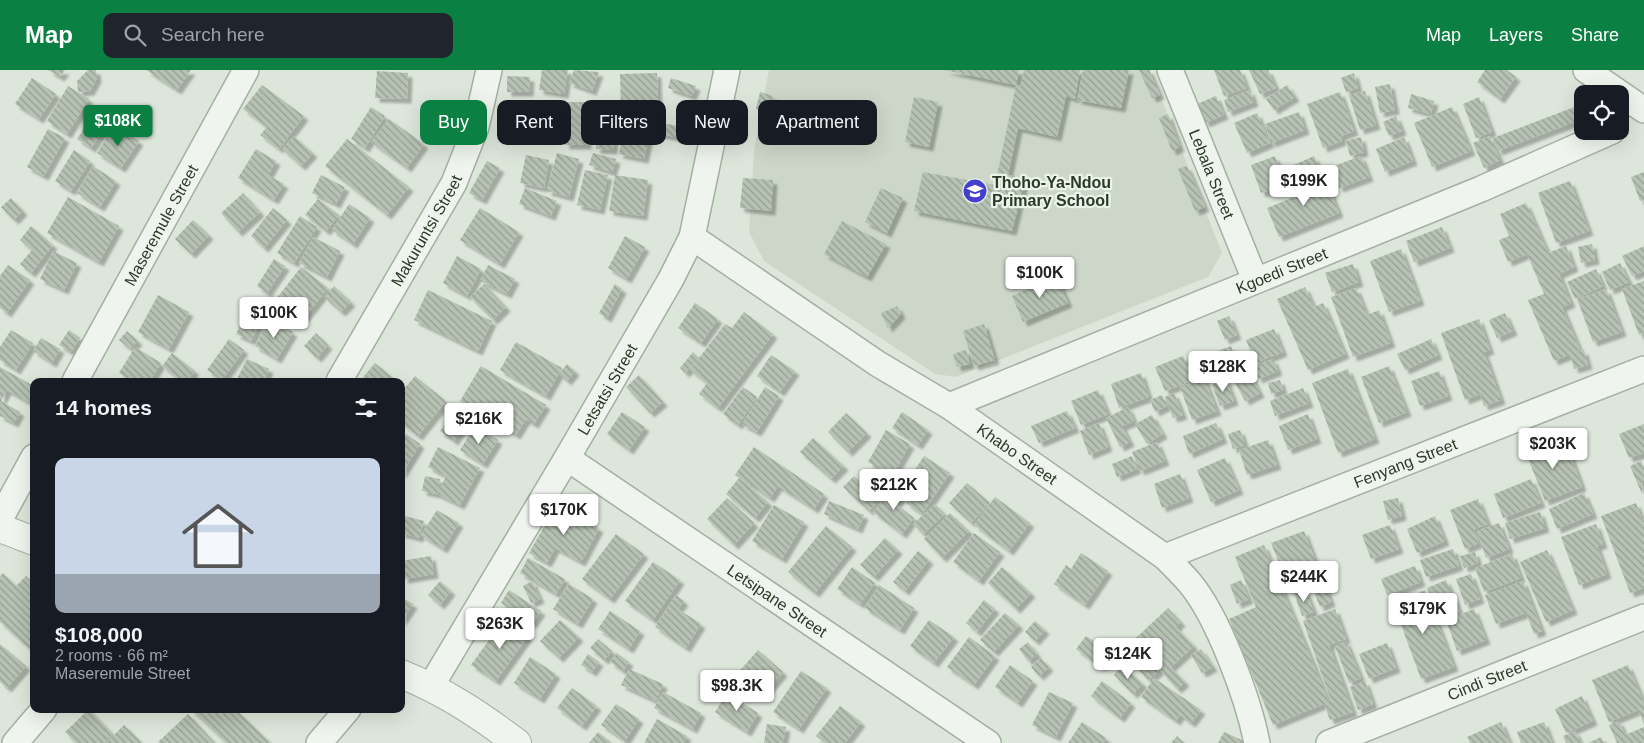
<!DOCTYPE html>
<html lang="en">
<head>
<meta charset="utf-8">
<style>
	:root { --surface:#171b24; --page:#20242c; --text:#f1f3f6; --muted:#9ea1a6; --line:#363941; --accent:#0b8043 }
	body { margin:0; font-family:Helvetica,sans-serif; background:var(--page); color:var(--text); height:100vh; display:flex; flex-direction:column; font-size:19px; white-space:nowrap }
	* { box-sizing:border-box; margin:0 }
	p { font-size:16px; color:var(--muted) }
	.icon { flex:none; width:28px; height:28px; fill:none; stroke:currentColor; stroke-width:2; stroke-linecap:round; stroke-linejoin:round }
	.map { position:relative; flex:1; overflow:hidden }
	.panel { position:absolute; left:30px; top:308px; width:375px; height:335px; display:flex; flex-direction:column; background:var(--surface); border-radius:10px; box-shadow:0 5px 20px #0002 }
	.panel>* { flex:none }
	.banner { position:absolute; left:420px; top:30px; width:475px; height:45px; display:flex; gap:10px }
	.buttons { position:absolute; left:1574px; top:15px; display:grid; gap:10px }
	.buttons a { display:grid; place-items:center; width:55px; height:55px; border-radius:10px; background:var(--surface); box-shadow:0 5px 20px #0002; font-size:25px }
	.price { position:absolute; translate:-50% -42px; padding:0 11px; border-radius:5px; background:#fff; color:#222; font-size:16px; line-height:32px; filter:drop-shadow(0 1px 2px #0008) }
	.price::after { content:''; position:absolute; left:50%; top:30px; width:15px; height:11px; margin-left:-8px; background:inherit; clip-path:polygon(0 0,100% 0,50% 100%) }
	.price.current { background:var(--accent); color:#fff }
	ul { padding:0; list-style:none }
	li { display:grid; align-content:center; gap:10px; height:265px; padding:0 25px }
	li+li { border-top:1px solid var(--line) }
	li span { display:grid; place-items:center; height:155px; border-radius:10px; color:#555 }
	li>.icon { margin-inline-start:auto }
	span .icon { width:90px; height:90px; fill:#fffc; stroke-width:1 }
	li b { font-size:21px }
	h2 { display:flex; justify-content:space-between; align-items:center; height:60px; padding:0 25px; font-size:21px }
	.pill { padding:0 18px; border-radius:10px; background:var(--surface); box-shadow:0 5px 20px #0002; font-size:18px; line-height:45px }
	.pill.current { background:var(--accent); color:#fff }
	header { display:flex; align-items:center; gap:30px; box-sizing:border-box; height:70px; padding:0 25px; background:var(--accent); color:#fff }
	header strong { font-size:24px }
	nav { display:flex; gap:28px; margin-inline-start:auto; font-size:18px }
	.search { width:350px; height:45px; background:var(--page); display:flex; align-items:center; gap:12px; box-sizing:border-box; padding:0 18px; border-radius:10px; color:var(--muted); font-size:19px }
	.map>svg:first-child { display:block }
	.built { fill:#ccd7c9 }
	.building { fill:url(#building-back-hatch); filter:url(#shadow) }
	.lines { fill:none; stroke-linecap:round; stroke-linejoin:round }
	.minor-casing { stroke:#a3afa1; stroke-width:28 }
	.tertiary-casing { stroke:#a3afa1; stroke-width:30 }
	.minor { stroke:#eff4ee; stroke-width:25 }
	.tertiary { stroke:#eff4ee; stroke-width:28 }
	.labels { text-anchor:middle; stroke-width:4.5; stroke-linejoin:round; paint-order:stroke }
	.street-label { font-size:16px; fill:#293b25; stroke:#ecf3ea }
	.poi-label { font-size:16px; font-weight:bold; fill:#293b25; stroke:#ecf3ea; text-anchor:start }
</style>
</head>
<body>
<header>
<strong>Map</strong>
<div class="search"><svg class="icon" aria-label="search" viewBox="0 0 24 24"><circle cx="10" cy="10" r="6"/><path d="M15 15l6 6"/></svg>Search here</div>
<nav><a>Map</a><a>Layers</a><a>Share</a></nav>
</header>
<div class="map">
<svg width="1644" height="673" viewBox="0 0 1644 673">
	<defs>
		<pattern id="building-back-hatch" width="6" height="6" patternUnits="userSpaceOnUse" patternTransform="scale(1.25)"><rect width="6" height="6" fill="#b6c2b3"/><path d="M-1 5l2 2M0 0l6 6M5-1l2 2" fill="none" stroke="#949f91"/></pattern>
		<filter id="shadow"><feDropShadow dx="4.5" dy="4.5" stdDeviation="1" flood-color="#0004"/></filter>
	</defs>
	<rect width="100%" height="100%" fill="#dde6db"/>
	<path class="built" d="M769,0H1150L1222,183L1208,207L956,307L935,304L764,191L749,162L754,81Z"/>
	<path class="building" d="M48,0H65L60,7Z
		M88,0H96L97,8L90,21L78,22L77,11Z
		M146,0H191L177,20Z
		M542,0H568L564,24L539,20Z
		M574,0L599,2L592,21L569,13Z
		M944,0H1019L1016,15L1021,16L1024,0H1080L1075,29L1066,26L1057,67L1018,58L1008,105L1025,109L1012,161L914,141L923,102L995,115L1016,15Z
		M1083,0H1129L1121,38L1077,30Z
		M1139,0H1149L1160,25L1152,28Z
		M1214,0H1240L1247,18L1224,26Z
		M1249,0H1268L1276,18L1260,24Z
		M1485,0H1507L1516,7L1500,29L1477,12Z
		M377,1L408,3L407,29L375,28Z
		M657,3L658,40L621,41L620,4Z
		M1354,3L1358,18L1346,22L1341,8Z
		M507,6L530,7L529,22H507Z
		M32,8L56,24L39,49L15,34Z
		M671,8L696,16L692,26L668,18Z
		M1390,14L1395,40L1380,43L1375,17Z
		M262,15L304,46L279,79L260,65L267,57L243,39Z
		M1287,15L1295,27L1274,40L1266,29Z
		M68,16L89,29L67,64L47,51Z
		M1250,20L1254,32L1228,42L1224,30Z
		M1365,21L1376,55L1360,60L1349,25Z
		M760,22L773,26L769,42L756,39Z
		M1340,22L1354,61L1341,66L1342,71L1323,78L1307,34Z
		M1411,24L1434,31L1431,44L1408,38Z
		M1216,26L1224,45L1205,53L1197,34Z
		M914,27L938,32L929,77L905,72Z
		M1479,27L1492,62L1476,68L1463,34Z
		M565,32H587V75H565Z
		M528,33L561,39L556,66L502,57L506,39L526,43Z
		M1577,36L1582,49L1498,81L1493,68Z
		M99,37L113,47L91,78L77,69Z
		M371,37L385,46L365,78L351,69Z
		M1452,37L1471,81L1432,97L1414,53Z
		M598,41L615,42L613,80L596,79Z
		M1299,42L1305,60L1271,73L1265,54Z
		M1257,43L1270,73L1247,83L1234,53Z
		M1168,44L1180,77L1172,81L1159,48Z
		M1396,46L1402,61L1389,66L1383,52Z
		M389,49L424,74L407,98L371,72Z
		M625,52L651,57L644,89L619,84Z
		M656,52L688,58L686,69L654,63Z
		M114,56L139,71L121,98L97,83Z
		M48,59L65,68L44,106L27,97Z
		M294,66L313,83L301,96L282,79Z
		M1490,66L1500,90L1484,98L1473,73Z
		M1361,67L1364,82L1350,86L1346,71Z
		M1404,67L1413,91L1385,102L1376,79Z
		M347,69L409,117L387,145L325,96Z
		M256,79L276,91L268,105L284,114L274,130L238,108Z
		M74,80L90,91L71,121L55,111Z
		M557,83L579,89L569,127L547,121Z
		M593,83L616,89L612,102L589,95Z
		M526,85L549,90L544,118L520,113Z
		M1275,86L1285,115L1261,123L1251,95Z
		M1314,86L1321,101L1289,115L1282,100Z
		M1361,86L1369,107L1339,118L1331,97Z
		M487,91L500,98L482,130L469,123Z
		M93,96L116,111L100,137L77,123Z
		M1187,96L1205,137L1195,141L1178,99Z
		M585,100L608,105L600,140L577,135Z
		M1644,102V130L1640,131L1631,107Z
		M321,105L345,117L336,134L312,123Z
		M615,105L648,110L643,146L609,141Z
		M1324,106L1339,143L1279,167L1267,138L1294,127L1291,120Z
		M743,108L773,110L771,141L740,138Z
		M1570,111L1589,161L1556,173L1538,123Z
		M525,118L557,131L551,146L519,134Z
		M881,118L903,128L887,163L865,152Z
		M243,123L260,142L238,162L221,143Z
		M68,127L119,156L99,192L47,163Z
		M11,128L23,141L14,150L1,137Z
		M318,129L339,145L326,161L305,145Z
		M1526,133L1548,183L1566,176L1574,197L1559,204L1571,233L1562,237L1580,280L1554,291L1528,230L1544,224L1527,184L1508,192L1499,170L1509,166L1500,144Z
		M349,134L370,148L353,174L332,160Z
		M273,138L287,150L264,178L251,166Z
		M480,138L519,162L500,194L460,170Z
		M300,146L317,157L294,193L277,183Z
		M193,150L209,165L191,184L175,169Z
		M842,151L886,174L867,207L824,184Z
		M31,156L53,175L31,203L20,194L32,180L20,170Z
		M1442,157L1450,178L1414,192L1406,171Z
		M625,166L645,177L627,209L608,198Z
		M313,167L340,181L327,207L299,193Z
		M1592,174L1595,190L1581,193L1578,177Z
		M1644,176V201L1632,206L1622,186Z
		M1401,179L1420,231L1389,242L1370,191Z
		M53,181L77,193L64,220L40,209Z
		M457,186L481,199L467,226L443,213Z
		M274,189L285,196L267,223L257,216Z
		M1620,193L1629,212L1610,220L1602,202Z
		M1353,194L1359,212L1332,222L1325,203Z
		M8,195L30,210L7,243L0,238V206Z
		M488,195L515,209L507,224L480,211Z
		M301,197L328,218L300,253L273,233Z
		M1596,199L1603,216L1575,229L1567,212Z
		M1056,206L1068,233L1023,252L1012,226Z
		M1644,211V263L1639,265L1622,219Z
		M484,214L506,237L493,250L470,227Z
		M615,214L622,219L607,248L599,243Z
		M334,216L351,232L341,242L324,227Z
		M1305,217L1314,237L1323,233L1345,284L1308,300L1277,229Z
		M1356,218L1367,245L1379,240L1391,273L1353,287L1331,227Z
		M1606,219L1622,262L1593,272L1577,229Z
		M428,220L492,251L478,281L414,250Z
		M158,225L189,242L169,279L138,262Z
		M252,231L267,239L251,271L236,264Z
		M695,233L718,249L701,273L678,258Z
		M897,236L901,244L888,258L881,243Z
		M744,242L773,264L718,338L699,324L707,313L690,300L725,254L732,258Z
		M1505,243L1513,261L1497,268L1489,250Z
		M1229,246L1237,265L1225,270L1217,251Z
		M270,249L293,262L277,289L255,276Z
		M1479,249L1490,280L1484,282L1501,330L1484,336L1480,324L1465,330L1441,263Z
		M984,254L995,290L974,296L963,261Z
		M1274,259L1283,282L1255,293L1246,270Z
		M11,260L33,273L16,300L0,290V277Z
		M69,260L80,268L71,282L59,275Z
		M127,261L138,271L130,279L119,270Z
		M316,263L328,275L317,288L304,276Z
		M41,268L60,279L52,293L33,281Z
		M229,269L244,280L222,310L207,300Z
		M1431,269L1438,285L1405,300L1397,284Z
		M516,272L562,298L546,326L500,300Z
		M1231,276L1240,301L1211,311L1202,287Z
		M135,277L161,293L150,311H132L119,303Z
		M966,280L970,294L957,297L953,284Z
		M1584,280L1588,295L1574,299L1570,284Z
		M693,282L699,288L685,303L680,298Z
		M172,283L195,301L186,311H182L162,296Z
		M771,285L795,301L780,322L757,306Z
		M1183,286L1194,310L1165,321L1155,297Z
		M247,289L269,299L264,311H236Z
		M1273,289L1278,301L1258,309L1253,296Z
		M375,293L397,311H360Z
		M567,294L575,301L567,311L559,304Z
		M481,296L546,335L534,354L526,349L516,365L460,331Z
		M1389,296L1407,342L1379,353L1361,307Z
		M0,297L34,316V321L28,332L7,320L1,331L20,342L14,353L0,346Z
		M1348,299L1375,369L1338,383L1312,313Z
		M1249,301L1260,323L1245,331L1233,309Z
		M1439,301L1448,326L1420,336L1411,311Z
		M1141,303L1149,327L1119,338L1111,314Z
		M639,305L663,332L650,343L626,317Z
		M415,306L446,331L418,366L401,352V315L405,318Z
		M1204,308L1217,341L1192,350L1180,317Z
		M1226,309L1234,331L1220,336L1212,315Z
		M1280,310L1283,320L1271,324L1268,313Z
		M743,317L757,327L738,355L723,344Z
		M765,317L779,326L757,362L742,354Z
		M1303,318L1309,333L1275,346L1270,331Z
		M1098,320L1108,344L1081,355L1071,331Z
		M1174,323L1183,345L1173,348L1165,327Z
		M1162,325L1167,336L1155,342L1150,330Z
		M459,334L472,343L454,371L440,361Z
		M1128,337L1134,351L1122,356L1130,372L1120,377L1106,348Z
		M1067,341L1075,358L1039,373L1031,356Z
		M622,342L645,357L629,380L607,364Z
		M902,342L928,360L918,375L892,358Z
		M846,343L867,363L848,382L828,362Z
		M1308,344L1317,369L1288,380L1279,356Z
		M1152,345L1163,364L1147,374L1135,354Z
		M1099,353L1108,377L1089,385L1080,361Z
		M1216,353L1223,369L1189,384L1183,366Z
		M1644,354V383L1629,388L1619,364Z
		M475,356L498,370L483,394L460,380Z
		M886,360L910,374L892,406L868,392Z
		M1240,360L1245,375L1233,379L1228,364Z
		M406,364L420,374L401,405V372Z
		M813,368L844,396L831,409L800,382Z
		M1268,370L1277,395L1247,405L1239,380Z
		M1554,370L1560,384L1569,381L1582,417L1545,431L1525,381Z
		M1157,372L1165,391L1140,401L1132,382Z
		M438,377L480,398L460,435L437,424L446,406L428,397Z
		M754,377L824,424L814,439L778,416L770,428L735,405Z
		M924,386L950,403L922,444L906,433L915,419L906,413Z
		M1132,386L1137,399L1117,407L1112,394Z
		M1225,388L1239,420L1211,432L1197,400Z
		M1641,391L1644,398L1642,424L1630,396Z
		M1180,404L1189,428L1162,438L1154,414Z
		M425,406L440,409L437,424L422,421Z
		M854,406L880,429L869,441L843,417Z
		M739,408L768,432L755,448L726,424Z
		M1531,409L1541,433L1503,448L1494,424Z
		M967,413L990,433L971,453L949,433Z
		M893,415L904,424L896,434L914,448L902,464L873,442Z
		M1584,423L1593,444L1557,459L1549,439Z
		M995,427L1030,453L1009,481L974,455Z
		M727,428L754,453L734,475L707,449Z
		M1398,428L1402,446L1388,450L1383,431Z
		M1478,429L1488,454L1474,459L1479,473L1465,479L1450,440Z
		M829,431L864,445L858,459L824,444Z
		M1636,433L1644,455V518L1630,523L1601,446Z
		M557,434L599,458L581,492L555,478L547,493L529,483Z
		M935,434L945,444L923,464L913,454Z
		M774,435L804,452L782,489L752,471Z
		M437,440L459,453L443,479L421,465Z
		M1540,442L1545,458L1510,469L1505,453Z
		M950,443L969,461L942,488L924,469Z
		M401,445L424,451L419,468L401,463Z
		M1435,446L1445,471L1417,483L1407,459Z
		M1499,453L1509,479L1486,488L1477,461Z
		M1596,454L1603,474L1597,476L1607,504L1579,515L1561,467Z
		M1390,455L1399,479L1371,489L1362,465Z
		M826,456L852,477L815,523L788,502Z
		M1304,461L1331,532L1320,537L1311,514L1290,521L1271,473Z
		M974,463L1000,482L979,511L953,492Z
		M616,464L644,484L610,529L582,509Z
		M885,468L898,480L874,507L860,495Z
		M1264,475L1329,632L1331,631L1303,551L1335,539L1346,569L1329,575L1353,642L1330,650L1324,634L1273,655L1229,549L1256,537L1235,487Z
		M1453,479L1459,496L1426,507L1420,490Z
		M1547,480L1573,540L1546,552L1520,492Z
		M918,481L929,490L905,521L893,512Z
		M1475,482L1478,493L1464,498L1460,486Z
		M1081,483L1108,501L1085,535L1054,514L1066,495L1071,499Z
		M1512,484L1521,508L1484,522L1475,498Z
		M431,486L434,504L404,509L401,491Z
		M528,488L565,509L556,524L520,503Z
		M653,492L680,510L653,550L625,531Z
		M1415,496L1421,512L1387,525L1381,509Z
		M852,497L875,513L860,534L837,519Z
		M1002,497L1031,523L1016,539L988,513Z
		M3,503L16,516L26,506L34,513V583L0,552V506Z
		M1471,504L1480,529L1465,535L1456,509Z
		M1241,510L1249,529L1237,534L1230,515Z
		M1446,510L1460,542L1441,550L1427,518Z
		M440,511L451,521L440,535L428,525Z
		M532,511L540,529L531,533L523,516Z
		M1523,511L1542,561L1534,564L1526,543L1496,554L1485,525Z
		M569,514L593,529L578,554L553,539Z
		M879,515L914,538L900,560L865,538Z
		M1305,519L1314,542L1302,546L1294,523Z
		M509,520L541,541L532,554L501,533Z
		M1425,520L1454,597L1421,609L1393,533Z
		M676,525L684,531L678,539L701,554L686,578L655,557Z
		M401,527L413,534L401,552Z
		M984,530L995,539L977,562L966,553Z
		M1168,538L1181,552L1176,557L1194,576L1171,597L1185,612L1177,619L1160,600L1148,610L1122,581Z
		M1474,539L1486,570L1457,581L1446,550Z
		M610,541L640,561L629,579L598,559Z
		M1005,543L1019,555L994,582L980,570Z
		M504,549L528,566L496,611L471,595Z
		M560,550L579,567L559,588L540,571Z
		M929,550L954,567L934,593L910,576Z
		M1035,551L1045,560L1035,571L1025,562Z
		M1086,566L1111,582L1101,597L1076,579Z
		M969,567L995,586L974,615L947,597Z
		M598,569L612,581L604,590L590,578Z
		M1346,571L1361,608L1349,613L1335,576Z
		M1028,572L1037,584L1028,591L1019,579Z
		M1387,573L1396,598L1369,609L1359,584Z
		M0,574L26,596L7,618L0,612Z
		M1201,579L1213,597L1202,603L1191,585Z
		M758,580L783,602L762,627L736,605Z
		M617,583L629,592L623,601L610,592Z
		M588,584L599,592L592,602L581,595Z
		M530,587L556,604L540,629L514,613Z
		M1041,588L1049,597L1039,606L1031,597Z
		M1010,595L1033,611L1018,633L995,617Z
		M1123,595L1143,614L1133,624L1114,605Z
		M1628,595L1644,633V654L1638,640L1609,652L1592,610Z
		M629,599L663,614L656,631L621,615Z
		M801,601L827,618L799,659L773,642Z
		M1154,608L1201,640L1191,653L1180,645L1176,651L1141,627Z
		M1102,611L1131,633L1120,648L1091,626Z
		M1365,611L1373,634L1358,640L1350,617Z
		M572,618L597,636L582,656L557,638Z
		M663,622L701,643L693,659L654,638Z
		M1049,622L1073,633L1056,667L1032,655Z
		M727,623L758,643L747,662L715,642Z
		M1582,626L1593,651L1566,663L1555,639Z
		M616,634L639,649L625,671L601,655Z
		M840,636L861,652L845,673H825L816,666Z
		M89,639L113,664L104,673H76L65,662Z
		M190,639H235L269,671L267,673H226Z
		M188,644L215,673H160L158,672Z
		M657,649L687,666L683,673H644Z
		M1619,651L1625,665L1644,657V673H1617L1609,655Z
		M1082,652L1106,668L1103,673H1068Z
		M1501,652L1510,673H1470L1467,667Z
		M1544,652L1552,673H1521L1517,662Z
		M767,654L786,657L783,673H764Z
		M124,655L142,673H106Z
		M1575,661L1581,673H1566L1563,666Z
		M598,662L612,673H589Z
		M1224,662L1248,673H1218Z
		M1177,666L1184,673H1171Z
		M1601,667L1604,673H1588Z"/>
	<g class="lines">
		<defs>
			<g id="minor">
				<path id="s1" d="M1170,0L1255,210"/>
				<path d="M1586,0L1644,40"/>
				<path id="s2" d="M692,167L878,294L949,336L1165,487C1173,495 1181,503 1189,512C1218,546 1248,628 1257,673"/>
				<path id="s3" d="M75,311L246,0"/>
				<path id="s4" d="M339,311L454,113L476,57L489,0"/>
				<path id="s5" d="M949,336L1481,119L1612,61"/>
				<path id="s6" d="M567,388L988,673"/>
				<path d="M0,449L34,387"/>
				<path id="s7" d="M1165,487L1644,299"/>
				<path id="s8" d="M431,616L567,388L671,209L692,167L727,0"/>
				<path d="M15,673L44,639"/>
				<path d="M319,673L348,639"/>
				<path id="s9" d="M1329,673L1644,547"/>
			</g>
			<path id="tertiary" d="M0,458L34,471
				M401,604C444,621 480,645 517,673"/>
		</defs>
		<use href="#minor" class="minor-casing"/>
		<use href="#tertiary" class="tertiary-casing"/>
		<use href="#minor" class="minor"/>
		<use href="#tertiary" class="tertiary"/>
	</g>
	<defs>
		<symbol id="school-disc" viewBox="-11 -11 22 22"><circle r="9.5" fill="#443fcc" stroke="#ecf3ea"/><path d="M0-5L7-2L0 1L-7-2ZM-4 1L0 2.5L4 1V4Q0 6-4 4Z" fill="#fff"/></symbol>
	</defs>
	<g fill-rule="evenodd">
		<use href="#school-disc" x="961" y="107" width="28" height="28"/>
	</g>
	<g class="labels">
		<g class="street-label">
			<text dy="6" stroke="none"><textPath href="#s1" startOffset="112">Lebala Street</textPath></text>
			<text dy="6" stroke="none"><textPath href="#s3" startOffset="178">Maseremule Street</textPath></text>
			<text dy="6" stroke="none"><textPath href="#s4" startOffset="174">Makuruntsi Street</textPath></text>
			<text dy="6" stroke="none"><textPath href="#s5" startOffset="359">Kgoedi Street</textPath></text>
			<text dy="6" stroke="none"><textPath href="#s8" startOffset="345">Letsatsi Street</textPath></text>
			<text dy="6" stroke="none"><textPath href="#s2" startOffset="391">Khabo Street</textPath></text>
			<text dy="6" stroke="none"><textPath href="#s7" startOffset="258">Fenyang Street</textPath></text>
			<text dy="6" stroke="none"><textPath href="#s6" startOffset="254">Letsipane Street</textPath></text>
			<text dy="6" stroke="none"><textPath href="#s9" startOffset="170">Cindi Street</textPath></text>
		</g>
		<g class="poi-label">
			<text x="992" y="118">Thoho-Ya-Ndou<tspan x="992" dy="18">Primary School</tspan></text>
		</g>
	</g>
</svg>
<div class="buttons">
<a><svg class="icon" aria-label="locate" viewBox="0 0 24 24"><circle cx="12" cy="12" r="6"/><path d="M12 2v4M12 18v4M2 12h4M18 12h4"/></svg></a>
</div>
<b class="price current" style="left:118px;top:77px">$108K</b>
<b class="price" style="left:1304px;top:137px">$199K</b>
<b class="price" style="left:1040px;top:229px">$100K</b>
<b class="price" style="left:274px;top:269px">$100K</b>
<b class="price" style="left:1223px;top:323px">$128K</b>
<b class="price" style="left:479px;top:375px">$216K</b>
<b class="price" style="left:1553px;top:400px">$203K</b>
<b class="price" style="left:894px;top:441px">$212K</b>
<b class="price" style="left:564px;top:466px">$170K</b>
<b class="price" style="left:1304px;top:533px">$244K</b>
<b class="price" style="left:1423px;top:565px">$179K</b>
<b class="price" style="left:500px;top:580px">$263K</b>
<b class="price" style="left:1128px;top:610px">$124K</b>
<b class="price" style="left:737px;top:642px">$98.3K</b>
<div class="banner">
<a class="pill current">Buy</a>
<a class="pill">Rent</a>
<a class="pill">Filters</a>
<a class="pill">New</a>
<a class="pill">Apartment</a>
</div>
<section class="panel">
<h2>14 homes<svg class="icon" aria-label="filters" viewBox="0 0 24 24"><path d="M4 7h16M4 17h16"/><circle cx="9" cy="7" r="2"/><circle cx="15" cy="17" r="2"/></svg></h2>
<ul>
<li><span style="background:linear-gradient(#c9d6e8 75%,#9aa5b1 0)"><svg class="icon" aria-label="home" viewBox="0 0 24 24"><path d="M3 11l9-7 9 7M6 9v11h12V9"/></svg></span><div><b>$108,000</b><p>2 rooms · 66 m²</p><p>Maseremule Street</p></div></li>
</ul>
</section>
</div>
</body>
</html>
